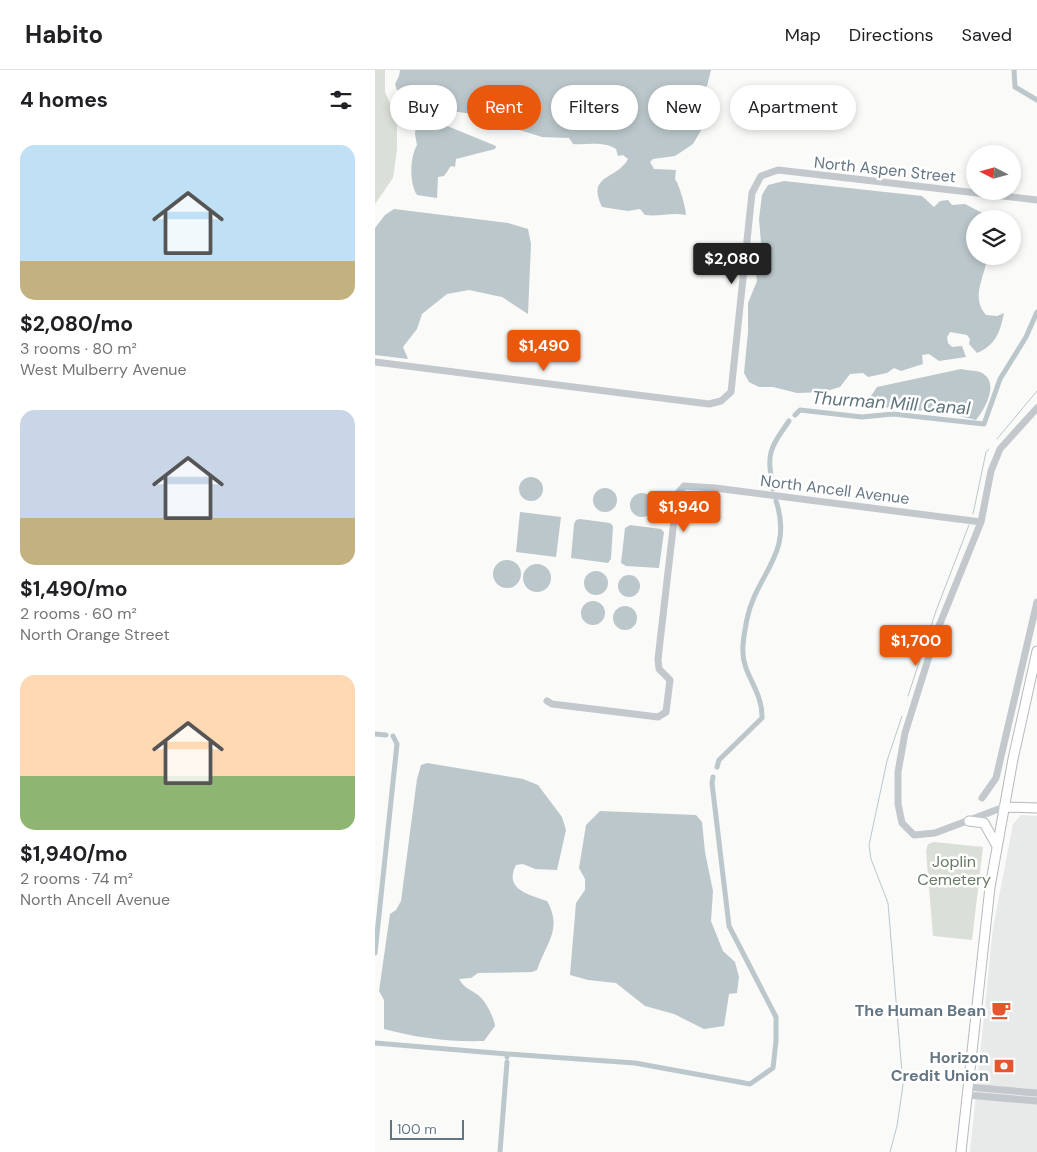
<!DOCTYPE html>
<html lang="en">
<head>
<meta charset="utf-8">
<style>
	:root { --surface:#fff; --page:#f2f2f2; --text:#202124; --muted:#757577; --line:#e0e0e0; --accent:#ea580c }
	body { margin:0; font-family:"DM Sans",sans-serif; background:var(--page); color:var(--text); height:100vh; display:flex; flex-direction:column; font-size:19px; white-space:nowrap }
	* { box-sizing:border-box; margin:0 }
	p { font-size:16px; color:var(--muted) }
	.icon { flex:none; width:28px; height:28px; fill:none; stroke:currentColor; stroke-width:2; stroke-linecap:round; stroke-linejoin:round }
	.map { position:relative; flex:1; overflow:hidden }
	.side { display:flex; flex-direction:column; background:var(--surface); width:375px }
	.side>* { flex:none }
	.banner { position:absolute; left:15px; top:15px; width:475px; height:45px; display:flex; gap:10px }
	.needle { width:32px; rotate:276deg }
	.buttons { position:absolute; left:591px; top:75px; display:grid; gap:10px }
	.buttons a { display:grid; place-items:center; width:55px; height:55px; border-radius:50%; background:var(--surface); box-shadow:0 2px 8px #0003; font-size:25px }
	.scale { position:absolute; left:15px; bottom:12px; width:74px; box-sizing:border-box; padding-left:5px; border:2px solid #657683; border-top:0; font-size:14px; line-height:18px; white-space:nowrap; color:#657683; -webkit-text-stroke:4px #fff; paint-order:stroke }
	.price { position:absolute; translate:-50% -42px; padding:0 11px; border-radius:5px; background:var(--accent); color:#fff; font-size:16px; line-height:32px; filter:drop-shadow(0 1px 2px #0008) }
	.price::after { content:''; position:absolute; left:50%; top:30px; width:15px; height:11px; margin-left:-8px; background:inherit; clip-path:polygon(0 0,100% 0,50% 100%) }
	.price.active { background:#222; color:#fff }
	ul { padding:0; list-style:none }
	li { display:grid; align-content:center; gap:10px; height:265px; padding:0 20px }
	li span { display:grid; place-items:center; height:155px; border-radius:15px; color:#555 }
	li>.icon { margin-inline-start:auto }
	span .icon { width:90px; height:90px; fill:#fffc; stroke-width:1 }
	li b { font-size:21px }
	h2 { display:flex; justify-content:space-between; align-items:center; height:60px; padding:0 20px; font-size:21px }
	.tag { padding:0 18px; border-radius:22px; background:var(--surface); box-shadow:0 2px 8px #0003; font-size:18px; line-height:45px }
	.tag.active { background:var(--accent); color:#fff }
	header { display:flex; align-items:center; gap:30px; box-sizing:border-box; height:70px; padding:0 25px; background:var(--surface); border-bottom:1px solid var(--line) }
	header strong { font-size:24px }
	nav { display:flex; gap:28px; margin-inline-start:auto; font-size:18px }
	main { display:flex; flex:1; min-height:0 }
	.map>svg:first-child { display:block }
	.built { fill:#e8e9e9 }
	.green { fill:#dadfd7 }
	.water { fill:#bbc7cb }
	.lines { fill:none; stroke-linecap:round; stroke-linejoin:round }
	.stream { stroke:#bbc7cb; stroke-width:1 }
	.canal { stroke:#bbc7cb; stroke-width:5 }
	.major-casing { stroke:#b5babe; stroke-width:11 }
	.minor { stroke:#c3c8cc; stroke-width:7 }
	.major { stroke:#fff; stroke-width:9 }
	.labels { text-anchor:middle; stroke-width:5; stroke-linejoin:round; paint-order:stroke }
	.street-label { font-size:16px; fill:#657683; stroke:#fff }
	.park-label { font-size:16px; fill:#687a64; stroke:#fff }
	.poi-label { font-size:16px; font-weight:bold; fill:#657683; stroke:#fff; text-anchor:end }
	.water-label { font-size:18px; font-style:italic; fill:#60757c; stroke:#fff }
</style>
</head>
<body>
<header>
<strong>Habito</strong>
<nav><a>Map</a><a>Directions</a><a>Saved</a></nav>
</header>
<main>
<section class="side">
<h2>4 homes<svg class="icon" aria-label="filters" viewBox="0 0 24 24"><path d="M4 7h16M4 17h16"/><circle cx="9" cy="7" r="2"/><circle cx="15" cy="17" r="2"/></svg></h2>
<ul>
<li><span style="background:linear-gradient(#bfe0f5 75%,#c2b280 0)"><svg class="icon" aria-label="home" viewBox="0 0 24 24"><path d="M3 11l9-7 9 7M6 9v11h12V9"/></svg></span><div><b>$2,080/mo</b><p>3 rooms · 80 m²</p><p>West Mulberry Avenue</p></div></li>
<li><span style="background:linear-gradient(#c9d6e8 70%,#c2b280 0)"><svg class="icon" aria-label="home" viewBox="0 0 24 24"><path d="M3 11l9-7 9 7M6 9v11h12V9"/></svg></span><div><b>$1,490/mo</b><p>2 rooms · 60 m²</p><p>North Orange Street</p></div></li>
<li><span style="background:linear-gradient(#ffd9b3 65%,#8fb573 0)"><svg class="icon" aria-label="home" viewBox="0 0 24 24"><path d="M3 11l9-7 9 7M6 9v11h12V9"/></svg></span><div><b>$1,940/mo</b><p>2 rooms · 74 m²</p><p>North Ancell Avenue</p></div></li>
</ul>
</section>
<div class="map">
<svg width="662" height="1082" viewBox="0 0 662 1082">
	<rect width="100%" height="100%" fill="#fafaf8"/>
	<path class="built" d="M646,745L662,746V1082H595L618,858L638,754Z"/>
	<path class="green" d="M0,0H10V22L22,49V80L18,108L0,134Z
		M559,772L608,777L597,870L558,866L551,781L553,774Z"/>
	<path class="water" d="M25,0H336L327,36L328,57L318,74L300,86L278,89L275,92L279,99L301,100L300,109C304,114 311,138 311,145C297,142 284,147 270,145L265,139L253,141L227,137C211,104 242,110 253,89L248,85L243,86L241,79C228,71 213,75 198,74L194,68L167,67L91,43L33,36L23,23L20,14L24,6Z
		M48,46L121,76L120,79L81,89L80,97L76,96L69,106L63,107L62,128L42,125C34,113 35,87 42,75L40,64L42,47Z
		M409,111L547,126L559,137L565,131L573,130L577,135L590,134L615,147L600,149V186H612C610,209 595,226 611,245L622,246L629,243C625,262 621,275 602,283L594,274L595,269L592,265L575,262L572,267L573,273L577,277L587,276L591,287L564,291L554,284L547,285L548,294L526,301L519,298L512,303L493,307L488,303L475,304L465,317L448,322L422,323L398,317H384L374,312L369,303L373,262V233L382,211L381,204L386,173L384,149L387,125L393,115Z
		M19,139L133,153L153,159L156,174L153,244L127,227L94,220L72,224L47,244L42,259L28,277L33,289L0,285V158L10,145Z
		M586,299C592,301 600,300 605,302C626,311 610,339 601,350L572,343L496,336L494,329L502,317Z
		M144 419a12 12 0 1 1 24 0a12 12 0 1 1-24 0Z
		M218 430a12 12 0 1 1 24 0a12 12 0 1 1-24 0Z
		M255 435a12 12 0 1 1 24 0a12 12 0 1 1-24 0Z
		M145,442L186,447L181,487L141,482Z
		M205,449L235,453L238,456L236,489L233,493L196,488L199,454L201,450Z
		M255,455L286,459L289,462L284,498L251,496L246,493L250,458Z
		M118 504a14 14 0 1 1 28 0a14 14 0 1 1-28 0Z
		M148 508a14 14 0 1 1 28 0a14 14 0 1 1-28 0Z
		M209 513a12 12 0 1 1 24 0a12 12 0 1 1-24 0Z
		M243 516a11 11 0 1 1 22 0a11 11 0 1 1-22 0Z
		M206 543a12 12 0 1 1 24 0a12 12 0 1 1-24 0Z
		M238 548a12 12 0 1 1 24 0a12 12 0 1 1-24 0Z
		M52,693L148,709L163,715L187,747L191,760L182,800L160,799L148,794L141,795C128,820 156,825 172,831C188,859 171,873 162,900L157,902L103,903L96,908L84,909C89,918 95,919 103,925C110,930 119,947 120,956L109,971C75,972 42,968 9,959V930L4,921L15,844L21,840L26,831L42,709L46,695Z
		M225,741L321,745L327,752L330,782L338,821L336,851L348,881L360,892L364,907L362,923L354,924L349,956L329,959L299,944L270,936L241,913L213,910L195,905L201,833L210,820V809L204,798L211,755Z"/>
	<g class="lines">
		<path class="stream" d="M622,369L662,321
			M598,444L611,382L614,379
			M533,626L561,541L594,455
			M515,1082L522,1056L528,1015L513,833L496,789L494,775L512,691L527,646"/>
		<path class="canal" d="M639,0L640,17L662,30
			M420,345L425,340L487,347L518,344L609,354L625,309L651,267L662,242
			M398,419C392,383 393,381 414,351
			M0,664L11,665
			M342,697L344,690L387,648C388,622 368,604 368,583C367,573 370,560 372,549C381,504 419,484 401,431
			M0,883L22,674L18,666
			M0,973L132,984
			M132,987V984L260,993L375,1014L398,998L401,971V947L354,856L337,713L338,707
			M125,1082L132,992"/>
		<defs>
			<path id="major" d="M629,737L662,738
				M594,751L609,753L622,776
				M586,1082L615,817L638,689L662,581"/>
		</defs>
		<use href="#major" class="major-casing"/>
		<path class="minor" d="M0,292L334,334L346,331L356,322L377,123L386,106L403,100L662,130
			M172,631L177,634L283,647L291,642L295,610L284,599L283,589L302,424L309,416L340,418L606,452
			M607,728L621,708L662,532
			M629,737L560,763L539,765L527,753L523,734V702L530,663L562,561L606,452L616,401L625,379L662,338
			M593,1017L662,1023
			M592,1025L662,1031"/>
		<use href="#major" class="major"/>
	</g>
	<defs>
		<symbol id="cafe-bare" viewBox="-9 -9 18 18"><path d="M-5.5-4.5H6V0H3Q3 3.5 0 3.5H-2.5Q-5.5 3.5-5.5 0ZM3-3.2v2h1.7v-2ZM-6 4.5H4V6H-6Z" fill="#e4572e" stroke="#fff" stroke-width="2.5" paint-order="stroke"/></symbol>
		<symbol id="bank-bare" viewBox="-9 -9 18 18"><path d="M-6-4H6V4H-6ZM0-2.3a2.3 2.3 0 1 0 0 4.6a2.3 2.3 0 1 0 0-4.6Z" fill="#e4572e" stroke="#fff" stroke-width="2.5" paint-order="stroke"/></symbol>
	</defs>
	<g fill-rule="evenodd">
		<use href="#cafe-bare" x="612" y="926" width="28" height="28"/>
		<use href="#bank-bare" x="615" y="982" width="28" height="28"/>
	</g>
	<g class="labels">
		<g class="street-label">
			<text transform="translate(510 99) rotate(6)" y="6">North Aspen Street</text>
			<text transform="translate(460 419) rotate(7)" y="6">North Ancell Avenue</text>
		</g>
		<g class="park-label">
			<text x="579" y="797">Joplin<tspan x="579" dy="18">Cemetery</tspan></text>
		</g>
		<g class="poi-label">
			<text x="611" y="946">The Human Bean</text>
			<text x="614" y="993">Horizon<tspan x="614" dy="18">Credit Union</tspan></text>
		</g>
		<g class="water-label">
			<text transform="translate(516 333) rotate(4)" y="6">Thurman Mill Canal</text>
		</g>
	</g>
</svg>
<div class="buttons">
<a><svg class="needle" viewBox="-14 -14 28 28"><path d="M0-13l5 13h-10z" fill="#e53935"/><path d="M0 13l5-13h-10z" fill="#757577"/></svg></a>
<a><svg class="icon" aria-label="layers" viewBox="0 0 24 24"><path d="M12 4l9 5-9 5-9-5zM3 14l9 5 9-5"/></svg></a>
</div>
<div class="scale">100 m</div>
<b class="price active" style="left:357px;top:215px">$2,080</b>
<b class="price" style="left:169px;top:302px">$1,490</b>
<b class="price" style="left:309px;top:463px">$1,940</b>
<b class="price" style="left:541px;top:597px">$1,700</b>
<div class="banner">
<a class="tag">Buy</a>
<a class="tag active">Rent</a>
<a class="tag">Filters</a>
<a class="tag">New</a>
<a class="tag">Apartment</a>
</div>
</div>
</main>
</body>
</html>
